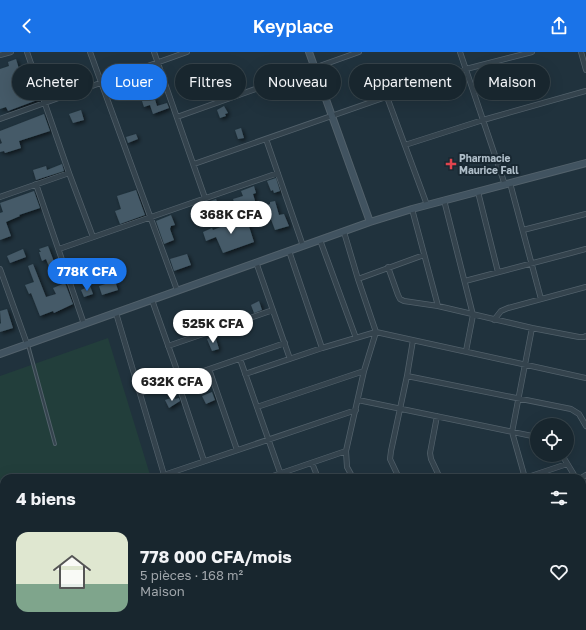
<!DOCTYPE html>
<html lang="fr">
<head>
<meta charset="utf-8">
<style>
	:root { --surface:#18262e; --page:#25323a; --text:#f1f3f6; --muted:#9fa5aa; --line:#36434a; --accent:#1a73e8 }
	body { margin:0; font-family:"Golos Text",sans-serif; background:var(--page); color:var(--text); height:100vh; display:flex; flex-direction:column; font-size:15px; white-space:nowrap }
	* { box-sizing:border-box; margin:0 }
	p { font-size:13px; color:var(--muted) }
	.icon { flex:none; width:22px; height:22px; fill:none; stroke:currentColor; stroke-width:2; stroke-linecap:round; stroke-linejoin:round }
	.map { position:relative; flex:1; overflow:hidden }
	.details { position:absolute; left:0px; top:422px; width:586px; height:156px; display:flex; flex-direction:column; background:var(--surface); border-radius:12px 12px 0 0; box-shadow:0 4px 16px #0002,0 0 0 1px var(--line) }
	.details>* { flex:none }
	.top-card { position:absolute; left:12px; top:12px; width:562px; height:36px; display:flex; gap:8px }
	.tools { position:absolute; left:530px; top:366px; display:grid; gap:8px }
	.tools a { display:grid; place-items:center; width:44px; height:44px; border-radius:50%; background:var(--surface); box-shadow:0 4px 16px #0002,0 0 0 1px var(--line); font-size:20px }
	.price { position:absolute; translate:-50% -34px; padding:0 9px; border-radius:14px; background:#fff; color:#222; font-size:13px; line-height:26px; filter:drop-shadow(0 1px 2px #0008) }
	.price::after { content:''; position:absolute; left:50%; top:24px; width:12px; height:9px; margin-left:-6px; background:inherit; clip-path:polygon(0 0,100% 0,50% 100%) }
	.price.on { background:var(--accent); color:#fff }
	ul { padding:0; list-style:none }
	li { display:flex; align-items:center; gap:12px; height:100px; padding:0 16px }
	li span { display:grid; place-items:center; flex:none; width:112px; height:80px; border-radius:12px; color:#555 }
	li>.icon { margin-inline-start:auto }
	span .icon { width:48px; height:48px; fill:#fffc; stroke-width:1 }
	li b { font-size:17px }
	h2 { display:flex; justify-content:space-between; align-items:center; height:48px; padding:0 16px; font-size:17px }
	.chip { padding:0 14px; border-radius:18px; background:var(--surface); box-shadow:0 4px 16px #0002,0 0 0 1px var(--line); font-size:14px; line-height:36px }
	.chip.on { background:var(--accent); color:#fff }
	header { display:flex; justify-content:space-between; align-items:center; height:52px; padding:0 16px; background:var(--accent); color:#fff; font-size:18px; font-weight:600 }
	.map>svg:first-child { display:block }
	.park { fill:#223e3b }
	.building { fill:#455a67; filter:url(#shadow) }
	.lines { fill:none; stroke-linecap:round; stroke-linejoin:round }
	.lane-casing { stroke:#52616b; stroke-width:4 }
	.street-casing { stroke:#52616b; stroke-width:6 }
	.secondary-casing { stroke:#52616b; stroke-width:8 }
	.lane { stroke:#34434d; stroke-width:2 }
	.street { stroke:#34434d; stroke-width:4.5 }
	.secondary { stroke:#415360; stroke-width:6 }
	.health-dot { fill:#e0444e; stroke:#192832; stroke-width:1.5 }
	.labels { text-anchor:middle; stroke-width:4; stroke-linejoin:round; paint-order:stroke }
	.poi-label { font-size:10px; font-weight:bold; fill:#afbec9; stroke:#192832; text-anchor:start }
</style>
</head>
<body>
<header><svg class="icon" aria-label="back" viewBox="0 0 24 24"><path d="M15 5l-7 7 7 7"/></svg>Keyplace<svg class="icon" aria-label="share" viewBox="0 0 24 24"><path d="M12 15V3M7 8l5-5 5 5M5 13v7h14v-7"/></svg></header>
<div class="map">
<svg width="586" height="578" viewBox="0 0 586 578">
	<defs>
		<filter id="shadow"><feDropShadow dx="2" dy="2" stdDeviation="2" flood-color="#0009"/></filter>
	</defs>
	<rect width="100%" height="100%" fill="#20323d"/>
	<path class="park" d="M108,286L151,426H4V574H196L198,578H0V324Z"/>
	<path class="building" d="M16,7L23,30L15,33L20,44L36,38L40,47L8,59L6,55L0,57V17L9,14L8,10Z
		M154,44L157,54L167,51L169,56L153,62L150,53L144,55L142,49Z
		M224,54L228,61L225,62L226,64L220,66L217,58Z
		M81,58L84,68L73,71L69,62Z
		M44,62L50,79L19,89L21,96L5,101L4,99L0,100V92L2,91L0,86V79Z
		M241,76L244,86L238,87L235,78Z
		M136,82L138,87L128,91L126,85Z
		M62,112L64,119L36,128L33,118L46,114L47,118Z
		M276,126L280,139L274,141L273,138L271,139L267,129Z
		M254,134L256,141L253,142L256,152L232,159L229,151L234,150L233,147L243,144L241,139Z
		M136,138L145,163L120,172L115,159L121,157L117,144Z
		M34,139L40,156L19,163L20,164L6,170L11,184L0,188V161L3,160L0,151Z
		M216,147L220,156L216,158L219,166L209,170L202,152Z
		M275,149L279,163L284,162L289,174L275,178L269,162L265,163L262,155L270,152V150Z
		M171,163L175,173L171,174L170,177L174,188L164,192L156,169Z
		M244,166L245,169L247,168L254,190L223,201L216,185L206,189L203,180L212,176L213,178Z
		M48,194L58,220L52,222L46,207L42,209L39,200H41L39,197Z
		M23,197L26,205L10,211L7,204Z
		M187,202L191,213L174,219L170,207Z
		M33,212L46,245L56,242L53,236L65,231L73,252L54,261L53,259L40,264L31,241L29,242L25,233L34,230L28,214Z
		M115,229L118,238L102,243L99,234Z
		M90,234L93,242L84,245L81,238Z
		M259,249L262,258L254,261L251,253Z
		M7,257L13,276L0,280V272L1,271L0,259Z
		M224,260L227,268L220,271L216,263Z
		M215,284L219,297L212,299L207,287Z
		M212,340L215,348L206,352L202,344Z
		M174,345L175,347L179,346L180,349L169,356L165,348Z"/>
	<g class="lines">
		<defs>
			<path id="lane" d="M28,293L55,392"/>
			<path id="street" d="M27,0L69,121L93,185
				M90,0L177,238
				M154,0L205,146
				M460,0L505,133
				M581,0L586,18
				M0,3L11,0
				M387,45L427,153
				M177,65L359,0
				M0,67L187,0
				M266,87L303,194
				M405,93L483,68L586,39
				M194,112L466,17L532,0
				M510,131L541,247
				M36,132L84,272
				M478,140L498,220
				M0,145L69,121
				M444,148L473,263L466,299
				M412,157L438,254
				M523,178L586,162
				M344,180L358,227L376,280L364,319L346,399L347,415L353,426
				M320,188L356,286
				M59,197L278,121
				M289,199L322,296
				M256,210L290,307
				M388,215L398,243L400,247L404,249L438,254L532,276L579,285H584L586,284
				M0,217L27,292
				M358,227L424,203
				M465,229L586,197
				M152,248L180,327
				M116,261L165,426
				M494,268L501,259L508,256L586,235
				M168,294L273,258
				M240,307L282,426
				M209,317L237,398
				M245,322L322,296L376,280L586,326
				M407,324L571,357L579,362L586,374
				M177,328L204,409
				M140,341L285,291
				M358,348L537,385
				M257,355L364,319
				M437,364L430,401L431,407L440,426
				M562,403L576,426
				M312,411L318,426
				M164,423L356,358
				M267,426L346,399
				M399,426L390,407L391,399L407,324L413,288
				M525,426L512,380L532,276
				M525,426L567,412
				M581,426L586,423
				M582,438L586,446
				M582,525L586,524
				M209,574L210,578
				M249,574L250,578
				M285,574L286,578
				M428,574L429,578L441,574
				M510,574V578
				M545,574L546,578
				M582,574L583,578"/>
			<path id="secondary" d="M309,0L370,170
				M0,302L370,170L412,157L586,111
				M582,485L586,484
				M309,578L321,574"/>
		</defs>
		<use href="#lane" class="lane-casing"/>
		<use href="#street" class="street-casing"/>
		<use href="#secondary" class="secondary-casing"/>
		<use href="#lane" class="lane"/>
		<use href="#street" class="street"/>
		<use href="#secondary" class="secondary"/>
	</g>
	<path class="health-dot" d="M449 106h4v4h4v4h-4v4h-4v-4h-4v-4h4z"/>
	<g class="labels">
		<g class="poi-label">
			<text x="459" y="110">Pharmacie<tspan x="459" dy="12">Maurice Fall</tspan></text>
		</g>
	</g>
</svg>
<div class="tools">
<a><svg class="icon" aria-label="locate" viewBox="0 0 24 24"><circle cx="12" cy="12" r="6"/><path d="M12 2v4M12 18v4M2 12h4M18 12h4"/></svg></a>
</div>
<b class="price" style="left:231px;top:183px">368K CFA</b>
<b class="price on" style="left:87px;top:240px">778K CFA</b>
<b class="price" style="left:213px;top:292px">525K CFA</b>
<b class="price" style="left:172px;top:350px">632K CFA</b>
<div class="top-card">
<a class="chip">Acheter</a>
<a class="chip on">Louer</a>
<a class="chip">Filtres</a>
<a class="chip">Nouveau</a>
<a class="chip">Appartement</a>
<a class="chip">Maison</a>
</div>
<section class="details">
<h2>4 biens<svg class="icon" aria-label="filters" viewBox="0 0 24 24"><path d="M4 7h16M4 17h16"/><circle cx="9" cy="7" r="2"/><circle cx="15" cy="17" r="2"/></svg></h2>
<ul>
<li><span style="background:linear-gradient(#dfe7d0 65%,#7fa58c 0)"><svg class="icon" aria-label="home" viewBox="0 0 24 24"><path d="M3 11l9-7 9 7M6 9v11h12V9"/></svg></span><div><b>778 000 CFA/mois</b><p>5 pièces · 168 m²</p><p>Maison</p></div><svg class="icon" aria-label="heart" viewBox="0 0 24 24"><path d="M12 20l-8-8c-3-5 5-10 8-4 3-6 11-1 8 4z"/></svg></li>
</ul>
</section>
</div>
</body>
</html>
